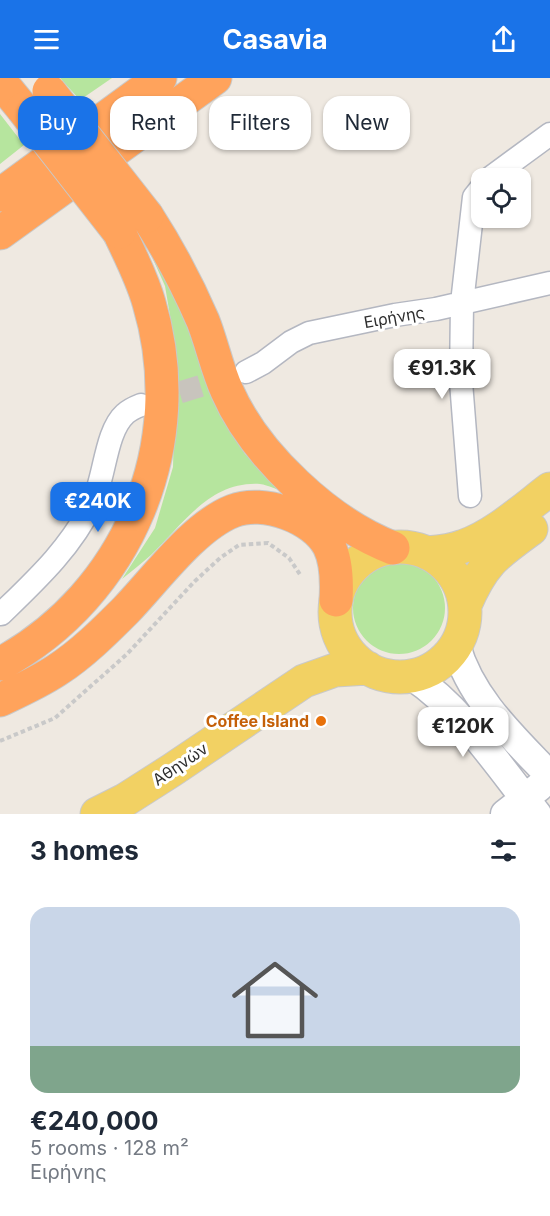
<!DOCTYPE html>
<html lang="en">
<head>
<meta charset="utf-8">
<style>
	:root { --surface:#fff; --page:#f6f6f7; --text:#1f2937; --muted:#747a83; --accent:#1a73e8 }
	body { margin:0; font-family:Inter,sans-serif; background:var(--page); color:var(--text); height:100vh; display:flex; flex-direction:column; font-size:22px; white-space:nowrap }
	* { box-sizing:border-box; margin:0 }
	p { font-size:20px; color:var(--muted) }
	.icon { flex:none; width:33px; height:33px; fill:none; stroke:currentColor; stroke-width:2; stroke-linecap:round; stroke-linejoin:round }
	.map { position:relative; height:736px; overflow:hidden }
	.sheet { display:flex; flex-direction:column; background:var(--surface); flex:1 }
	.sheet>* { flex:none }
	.top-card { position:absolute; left:18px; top:18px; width:514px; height:54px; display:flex; gap:12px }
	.fabs { position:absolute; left:471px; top:90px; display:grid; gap:12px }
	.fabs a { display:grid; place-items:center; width:60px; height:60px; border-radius:12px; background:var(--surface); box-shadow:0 2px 4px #0004; font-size:30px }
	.price { position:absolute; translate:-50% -51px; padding:0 14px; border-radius:12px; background:#fff; color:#222; font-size:20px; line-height:39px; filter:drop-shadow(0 2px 3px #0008) }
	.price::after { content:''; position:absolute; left:50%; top:36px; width:18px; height:14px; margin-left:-9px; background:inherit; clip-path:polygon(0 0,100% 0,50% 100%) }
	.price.selected { background:var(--accent); color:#fff }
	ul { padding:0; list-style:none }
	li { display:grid; align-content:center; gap:12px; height:318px; padding:0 30px }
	li span { display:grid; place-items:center; height:186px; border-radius:18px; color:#555 }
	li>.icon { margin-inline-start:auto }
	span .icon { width:108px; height:108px; fill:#fffc; stroke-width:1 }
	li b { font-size:26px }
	h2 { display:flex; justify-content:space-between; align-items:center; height:72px; padding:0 30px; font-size:26px }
	.pill { padding:0 21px; border-radius:18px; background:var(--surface); box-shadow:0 2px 4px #0004; font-size:21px; line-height:54px }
	.pill.selected { background:var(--accent); color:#fff }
	header { display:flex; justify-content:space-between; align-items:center; height:78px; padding:0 30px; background:var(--accent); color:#fff; font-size:27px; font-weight:700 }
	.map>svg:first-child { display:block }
	.grass { fill:#b6e59e }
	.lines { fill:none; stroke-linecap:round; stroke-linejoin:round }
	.minor-tunnel { stroke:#c8c4bd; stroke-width:22; stroke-dasharray:22 11; stroke-linecap:butt }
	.minor-casing { stroke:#b4b7c1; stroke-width:25 }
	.tertiary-casing { stroke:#b4b7c1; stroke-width:31 }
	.primary-casing { stroke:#c9c9c9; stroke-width:35 }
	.motorway-casing { stroke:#c9c9c9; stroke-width:35 }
	.path { stroke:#c9c9c9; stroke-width:4; stroke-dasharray:4.5 3; stroke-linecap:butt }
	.minor { stroke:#fff; stroke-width:22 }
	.tertiary { stroke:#fff; stroke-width:28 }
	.primary { stroke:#f2d163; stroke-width:33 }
	.motorway { stroke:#ffa35c; stroke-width:33 }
	.motorway-bridge-casing { stroke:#c9c9c9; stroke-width:35; stroke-linecap:butt }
	.motorway-bridge { stroke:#ffa35c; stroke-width:33 }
	.food-dot { fill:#e8710a; stroke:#fff; stroke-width:2 }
	.labels { text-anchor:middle; stroke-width:6; stroke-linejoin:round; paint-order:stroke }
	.street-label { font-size:16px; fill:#2e2e2e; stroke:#fff }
	.food-label { font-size:16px; font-weight:bold; fill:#c56008; stroke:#fff; text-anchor:end }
</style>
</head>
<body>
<header><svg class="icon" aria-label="menu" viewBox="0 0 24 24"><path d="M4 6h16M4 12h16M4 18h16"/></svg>Casavia<svg class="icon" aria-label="share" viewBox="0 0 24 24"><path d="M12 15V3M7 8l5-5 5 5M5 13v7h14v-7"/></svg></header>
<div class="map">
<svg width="550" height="736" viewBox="0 0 550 736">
	<rect width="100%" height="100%" fill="#efe9e1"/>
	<path class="grass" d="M60,0H112L80,22Z
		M0,36L24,67L0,86Z
		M159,180L183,227L219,331L245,376L286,415C278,412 268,407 260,406C210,403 183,446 151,477C142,485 132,493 122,501L155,450L173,389L176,273L165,208L153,181Z
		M353 530a46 46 0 1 1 92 0a46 46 0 1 1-92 0Z"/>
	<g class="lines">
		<path class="minor-tunnel" d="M148,324L234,298"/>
		<defs>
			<path id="minor" d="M490,100L550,56
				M246,294L263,285L291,264L309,255L395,237L436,231L550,205
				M470,418L461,304L462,225L474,119L482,109
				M1,536C35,503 71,470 92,426C105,401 105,354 125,336C129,332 136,329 141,327"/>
			<path id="tertiary" d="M456,568C471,621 513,659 550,698
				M412,598C462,631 499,689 537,736
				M505,736L539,709"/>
			<path id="primary" d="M335 534a65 65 0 1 1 130 0a65 65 0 1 1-130 0Z
				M427,475C440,474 452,473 464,468C494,458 525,430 550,411
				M465,527C483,485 495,477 531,451
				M97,736L125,722L172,692L304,603L335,592L368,590"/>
			<path id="motorway" d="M0,3L23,31
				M0,117L160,0
				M147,138C169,172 187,206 203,243C212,266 217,291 227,313C255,377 328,445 393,470
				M0,155L215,0
				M0,586C129,516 191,366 149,225C142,200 130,177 119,154
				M0,622C19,613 39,604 57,592C82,576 105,553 126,532C155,502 194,448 233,433C263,421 314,439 329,468C337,484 337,505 336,522"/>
		</defs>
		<use href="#minor" class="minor-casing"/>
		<use href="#tertiary" class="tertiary-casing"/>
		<use href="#primary" class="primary-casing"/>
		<use href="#motorway" class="motorway-casing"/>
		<path class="path" d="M0,663L55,640L127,576L195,503L220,480L239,467L268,465L289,480L301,498"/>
		<use href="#minor" class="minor"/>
		<use href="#tertiary" class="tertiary"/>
		<use href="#primary" class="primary"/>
		<use href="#motorway" class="motorway"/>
		<defs>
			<path id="motorway-bridge" d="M49,13L147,138
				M23,31L119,154"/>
		</defs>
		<use href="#motorway-bridge" class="motorway-bridge-casing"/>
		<use href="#motorway-bridge" class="motorway-bridge"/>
	</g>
	<circle class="food-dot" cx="321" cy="643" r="6"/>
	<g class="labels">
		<g class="street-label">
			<text transform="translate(394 239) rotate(-10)" y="6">Ειρήνης</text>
			<text transform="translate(180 686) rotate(-34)" y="6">Αθηνών</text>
		</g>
		<g class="food-label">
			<text x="309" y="649">Coffee Island</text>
		</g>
	</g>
</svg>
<div class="fabs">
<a><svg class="icon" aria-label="locate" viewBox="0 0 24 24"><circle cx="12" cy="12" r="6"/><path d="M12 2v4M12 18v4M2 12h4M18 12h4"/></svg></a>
</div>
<b class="price" style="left:442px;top:322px">€91.3K</b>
<b class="price selected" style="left:98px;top:455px">€240K</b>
<b class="price" style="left:463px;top:680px">€120K</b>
<div class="top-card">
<a class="pill selected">Buy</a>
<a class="pill">Rent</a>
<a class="pill">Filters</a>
<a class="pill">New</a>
</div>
</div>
<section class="sheet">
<h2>3 homes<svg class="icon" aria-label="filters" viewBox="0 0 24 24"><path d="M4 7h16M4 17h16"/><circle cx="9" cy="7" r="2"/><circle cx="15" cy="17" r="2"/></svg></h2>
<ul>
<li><span style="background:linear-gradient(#c9d6e8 75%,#7fa58c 0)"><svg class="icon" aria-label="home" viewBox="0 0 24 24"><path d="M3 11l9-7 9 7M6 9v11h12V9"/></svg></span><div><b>€240,000</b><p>5 rooms · 128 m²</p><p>Ειρήνης</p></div></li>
</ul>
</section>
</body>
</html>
